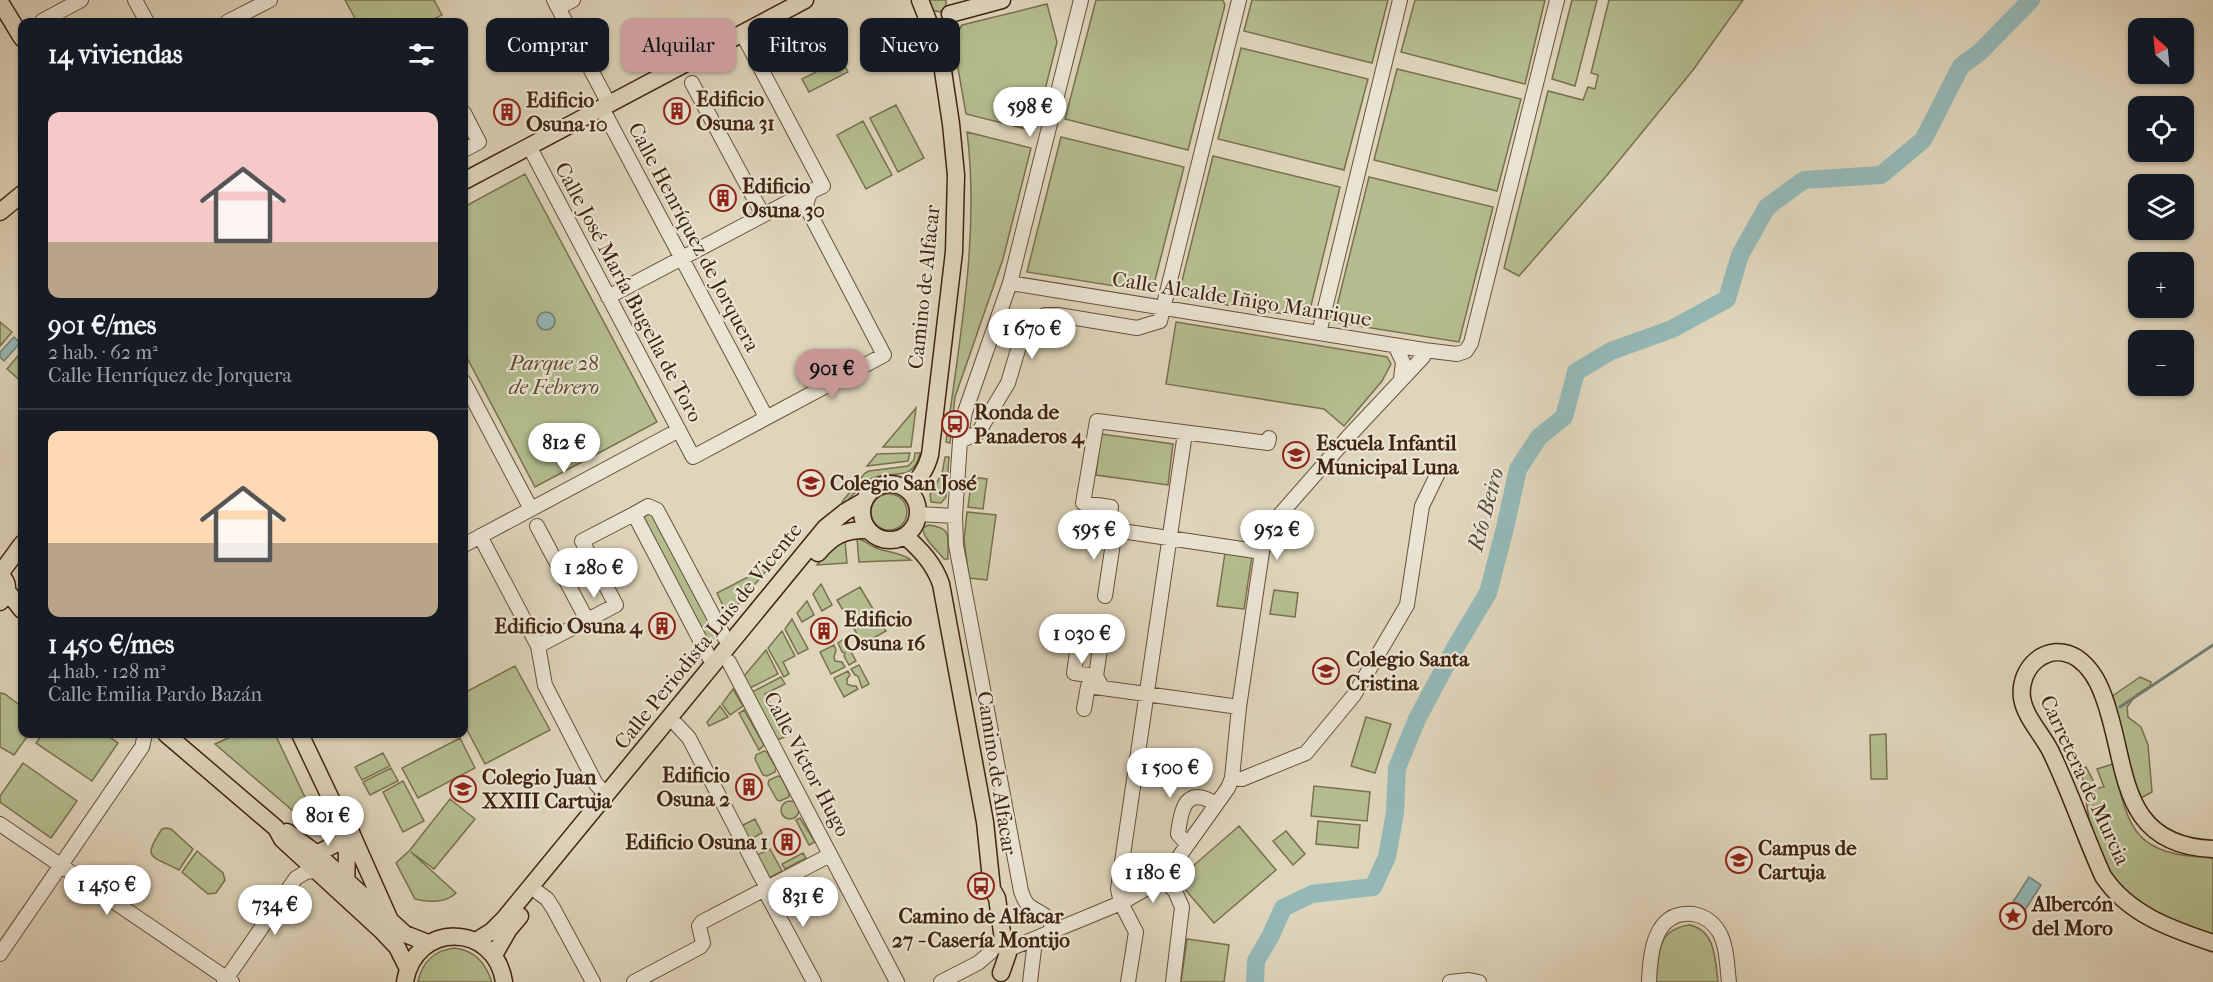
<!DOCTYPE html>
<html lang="es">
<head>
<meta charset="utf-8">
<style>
	:root { --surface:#171b24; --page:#242831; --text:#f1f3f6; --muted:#9ea1a6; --line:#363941; --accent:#c59692 }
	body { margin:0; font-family:"IM FELL French Canon",serif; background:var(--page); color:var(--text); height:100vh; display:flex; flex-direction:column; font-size:22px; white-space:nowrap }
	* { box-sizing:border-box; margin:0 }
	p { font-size:20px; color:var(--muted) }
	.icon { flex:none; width:33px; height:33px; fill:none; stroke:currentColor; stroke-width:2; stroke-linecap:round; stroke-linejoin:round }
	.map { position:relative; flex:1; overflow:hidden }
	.drawer { position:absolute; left:18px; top:18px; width:450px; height:720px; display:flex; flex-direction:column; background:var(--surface); border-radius:12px; box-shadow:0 2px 4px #0004 }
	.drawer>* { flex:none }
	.top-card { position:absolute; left:486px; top:18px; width:570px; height:54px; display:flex; gap:12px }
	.needle { width:39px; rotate:333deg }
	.controls { position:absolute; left:2128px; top:18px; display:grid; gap:12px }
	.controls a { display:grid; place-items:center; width:66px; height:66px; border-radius:12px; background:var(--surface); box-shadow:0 2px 4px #0004; font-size:30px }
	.price { position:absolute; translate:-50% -51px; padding:0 14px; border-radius:21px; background:#fff; color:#222; font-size:20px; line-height:39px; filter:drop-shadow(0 2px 3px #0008) }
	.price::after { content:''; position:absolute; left:50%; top:36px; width:18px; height:14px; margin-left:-9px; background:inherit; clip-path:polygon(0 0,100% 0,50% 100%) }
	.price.current { background:var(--accent); color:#111 }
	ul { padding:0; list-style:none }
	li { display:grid; align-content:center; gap:12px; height:318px; padding:0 30px }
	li+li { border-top:2px solid var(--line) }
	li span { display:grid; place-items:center; height:186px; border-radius:12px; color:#555 }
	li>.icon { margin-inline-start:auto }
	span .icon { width:108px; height:108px; fill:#fffc; stroke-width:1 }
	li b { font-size:26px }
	h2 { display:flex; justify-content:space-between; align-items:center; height:72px; padding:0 30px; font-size:26px }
	.tag { padding:0 21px; border-radius:12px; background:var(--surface); box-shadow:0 2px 4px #0004; font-size:21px; line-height:54px }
	.tag.current { background:var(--accent); color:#111 }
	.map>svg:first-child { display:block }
	.green { fill:#b4bd8f; stroke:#7a704f; stroke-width:1.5 }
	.water { fill:#94b8b6; stroke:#737d73; stroke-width:1.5 }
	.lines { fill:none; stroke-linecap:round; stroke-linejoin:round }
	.stream { stroke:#737d73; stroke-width:3 }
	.river { stroke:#94b8b6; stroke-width:18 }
	.minor-casing { stroke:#68503a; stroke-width:16 }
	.major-casing { stroke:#41240f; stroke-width:19 }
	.minor { stroke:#eae4d3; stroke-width:14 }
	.major { stroke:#dfd5bb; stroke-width:16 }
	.labels { text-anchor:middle; stroke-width:4.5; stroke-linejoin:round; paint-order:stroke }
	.poi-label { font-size:21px; font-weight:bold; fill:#41240f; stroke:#eae4d3; text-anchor:start }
	.street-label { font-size:21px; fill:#41240f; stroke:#eae4d3 }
	.park-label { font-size:21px; font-style:italic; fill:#5e4a2f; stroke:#eae4d3 }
	.water-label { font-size:22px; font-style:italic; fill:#564939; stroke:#eae4d3 }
</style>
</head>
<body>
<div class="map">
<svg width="2213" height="982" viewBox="0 0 2213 982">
	<rect width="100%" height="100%" fill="#dfd5bb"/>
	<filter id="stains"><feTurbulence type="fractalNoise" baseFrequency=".00333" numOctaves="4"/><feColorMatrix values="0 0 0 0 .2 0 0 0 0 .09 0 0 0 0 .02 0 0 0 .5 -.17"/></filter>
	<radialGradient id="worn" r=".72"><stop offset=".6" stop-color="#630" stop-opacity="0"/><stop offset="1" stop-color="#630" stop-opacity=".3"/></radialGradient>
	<path class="green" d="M345,0H434L442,15L428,22H357Z
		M927,0H946V7L940,12L931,10Z
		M1096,0H1223L1225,5L1188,150L1065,119Z
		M1252,0H1388L1372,63L1244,31Z
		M1415,0H1545L1525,84L1401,52Z
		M1572,0H1597L1575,86L1552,79Z
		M1609,0H1743L1693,70L1608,174L1519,276L1504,268L1548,91L1583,100L1588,87L1595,89L1598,75L1591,73Z
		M1047,4L1057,42L1039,114H1034L1030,130L966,114L953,40L962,25Z
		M1241,48L1368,79L1344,170L1218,139Z
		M841,59L848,72L809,92L802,79Z
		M1397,69L1521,99L1497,191L1374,160Z
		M896,105L924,158L898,172L870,118Z
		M863,121L892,175L866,189L837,135Z
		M967,132L1031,148L1003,259L955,397L950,443L946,442C959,340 980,236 967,132Z
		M1061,137L1184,167L1152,292L1027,272Z
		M1213,156L1340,187L1308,318L1178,297Z
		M525,174L657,422L535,487L464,352V207Z
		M1369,177L1493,207L1459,342L1333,322Z
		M0,322L12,332L0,346Z
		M1176,322L1382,356L1387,357L1391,364L1382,381L1344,426L1324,409L1166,384Z
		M22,351V382L7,369Z
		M916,408L911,447H883Z
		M1101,434L1173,444L1168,485L1096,475Z
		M910,453L908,461L867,466L877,454Z
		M915,453H920C913,485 891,468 871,479C860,485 852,497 843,505L842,502L865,473L869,471L908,466L914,460Z
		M945,457H949L946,497L941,503L931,502L930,494L942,474Z
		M972,477L987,479L983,509L968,507Z
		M871 512a18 18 0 1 1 36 0a18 18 0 1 1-36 0Z
		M650,509L719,632L707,647L641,514Z
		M967,512L996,515L987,580L969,578L964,540Z
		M928,525C954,528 947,537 948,559H944C937,550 923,539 923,528Z
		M857,538C864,540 868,544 874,547C886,553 899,551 911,560L859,562Z
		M845,540L847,563L817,565L835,544Z
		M1225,553L1252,556L1244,609L1217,606Z
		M767,567L768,569L732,611L725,610L717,593Z
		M821,584L832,605L822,611L813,594Z
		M860,587L886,631L863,644L837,600Z
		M1274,590L1298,593L1295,617L1270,614Z
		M807,601L814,615L802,622L797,613Z
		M792,619L808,649L798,654L785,629Z
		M782,631L795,656L783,662L789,674L784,677L768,648Z
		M844,639L856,661L849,665L844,656L845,653L842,652L838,643Z
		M834,645L836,650L834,657L835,661L842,662L845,667L831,674L820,652Z
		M766,650L778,674L750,688L744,676Z
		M859,665L869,684L862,688L858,676L855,675L851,669Z
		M515,666L550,730L485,764L464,724V693Z
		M848,671L850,675L847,679V684L852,686H856L858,689L844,697L834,678Z
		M781,677L785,684L765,694L787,736L777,740L752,692Z
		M2140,677L2151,682L2150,686L2136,695L2127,707L2128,717L2141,727L2148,745L2152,792L2141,798L2135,786L2111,697Z
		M733,689L743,706L730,715L722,704Z
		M0,693L5,694L22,707V734H29L14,755L0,747Z
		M720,706L728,717L709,726L707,722Z
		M744,710L764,745L759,750L739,713Z
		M1366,717L1391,724L1375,773L1351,766Z
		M43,734H105L118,743L92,781L36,743Z
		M237,734H275L312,812L300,817L215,744Z
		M1886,734L1887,779H1871L1870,735Z
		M460,738L475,768L418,798L402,768Z
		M764,751L767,752L776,768L775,772L767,776L763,775L755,759L756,755Z
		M383,753L390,766L362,780L355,767Z
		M23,763L77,801L51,838L0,802V796Z
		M2113,764C2130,834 2135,854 2213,858V936L2172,922L2119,889L2102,856L2089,819L2081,770L2086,767L2097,788L2104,787L2097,769Z
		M391,768L398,781L370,795L363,782Z
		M778,776L781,777L789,793V797L780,801L777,800L768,784L769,780Z
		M403,781L424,821L403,832L383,792Z
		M1314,786L1370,792L1367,821L1311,816Z
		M450,799L475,819L434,869L411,852L456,893C445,904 428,902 415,899L396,863L410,850Z
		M781 810a9 9 0 1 1 18 0a9 9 0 1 1-18 0Z
		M800,818L815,842L809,845L796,820Z
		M755,819L762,833L749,840L741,826Z
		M1318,821L1360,825L1358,848L1316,844Z
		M1239,826L1276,870L1214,923L1177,880Z
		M166,828L171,829L193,849L179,870C150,855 142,859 162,829Z
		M1286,831L1305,854L1293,865L1273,841Z
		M770,849L782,871L769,878L757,855Z
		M197,851L223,873L225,880L216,893L208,894L182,872Z
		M803,853L806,858L785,869L782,864Z
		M1690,925C1716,931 1715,960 1718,982H1656C1659,954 1656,929 1690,925Z
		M1187,939L1229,945L1224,982H1181Z
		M455,948C476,951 485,963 492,982H418C422,962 435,950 455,948Z"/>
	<path class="water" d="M537 321a9 9 0 1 1 18 0a9 9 0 1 1-18 0Z
		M14,337L20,343L4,361L0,357V352Z
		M2029,877L2041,885L2025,910L2013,902Z"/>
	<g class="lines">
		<path class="stream" d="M2120,707L2213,645"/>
		<path class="river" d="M1255,982L1256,961L1271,935L1283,908L1312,894L1373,887L1387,857L1395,813L1397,768L1417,719L1455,648L1488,593L1505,528L1518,469L1539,437L1564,417L1576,372L1611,351L1672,329L1727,299L1740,255L1767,207L1804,180L1881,175L1923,140L1961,66L1980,52L2031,0"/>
		<defs>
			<path id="minor" d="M135,0L147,22
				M554,0L609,104
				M558,8L573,0
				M42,21L81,0
				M227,22L270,0
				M692,83L763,215
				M602,108L766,417
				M464,113L479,142L464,150
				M529,146L693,457L884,355L808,210L806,204L810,193
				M1010,283L1424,350L1457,354L1466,351L1471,343L1557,0
				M608,297L792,200L823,186L742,33
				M1319,333L1400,0
				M1395,345L1403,362L1401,379
				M464,382L531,509
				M960,441L978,433L1008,383L1020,343L1032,324L1045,315H1058L1137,328L1160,321L1239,0
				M918,514L955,516
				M537,526L587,620
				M1115,530L1262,552
				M480,536L538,646L545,685L596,784L606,794
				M464,545L679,430
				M1105,596L1115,530L1109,522L1111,507L1083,503L1097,421L1268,443L1269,438
				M538,646L616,605L582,541L634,514
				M715,662L709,657L634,514L648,506L657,510L725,638L731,643
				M729,662L897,982
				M1096,676L1074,673L1080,632L1102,635L1096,676L1102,687
				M1084,709L1088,686L1239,707
				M677,725L689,738L767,888
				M1232,778L1242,779L1306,753L1354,695L1363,680L1407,605L1422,506L1439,471
				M0,824L232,982
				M1187,844L1178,834C1181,808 1186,785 1216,804
				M1163,879L1175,891L1182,907L1173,982
				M764,889L814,982
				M539,893L547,899L553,908L593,982
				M1055,932C1052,926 1050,919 1044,915C1031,906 1027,909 1021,891L956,545L955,516L960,441L965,412L1010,283L1081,0
				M1007,950L1121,903L1163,879L1228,788L1232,778L1239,707L1262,552L1268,530L1277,518L1348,437L1423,357L1424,350
				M0,954L142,747L145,734
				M224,982L296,878L306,872L315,871
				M634,982L700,947L703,943L699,926L702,922L830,855
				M941,982L978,963L991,952
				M1030,982L1034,949L1031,942
				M1128,982L1136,932L1121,903L1118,889L1185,433
				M1450,982L1469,980L1479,982
				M1649,982C1650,953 1654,910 1693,914C1704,916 1713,922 1719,932C1727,946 1727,966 1729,982"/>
			<path id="major" d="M0,2L22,38
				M950,14L1002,0
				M464,181L805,0
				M0,212L22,194
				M862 512a28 28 0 1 1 56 0a28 28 0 1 1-56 0Z
				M908,490C919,479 926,470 930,455L954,252L956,175L951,124L940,51L920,0
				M905,536C921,550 934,564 941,584L985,822L992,889L997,898L1004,946
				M818,553C832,536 845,529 868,530
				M0,574L22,544
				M0,575C10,583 9,594 0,602
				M7,591L22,610
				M166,734L276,828L282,839L382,931L397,947L408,969
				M300,734L339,816L349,828L389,918
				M341,829L347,853L346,886
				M287,832L317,854L405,934L428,943
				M2213,849C2115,845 2129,762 2103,695C2098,681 2090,667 2077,658C2048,640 2018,667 2022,698C2025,717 2041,733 2050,750C2070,791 2084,834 2103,876C2128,914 2171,929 2213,943
				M317,854L335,844L341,833
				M476,941L492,931L504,919L825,528L845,512L864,501
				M996,945L1004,946L1008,953L1001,973
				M494,955L509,929L520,916
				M405,982C415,921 495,922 504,982"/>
		</defs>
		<use href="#minor" class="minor-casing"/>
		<use href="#major" class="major-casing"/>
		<use href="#minor" class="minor"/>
		<use href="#major" class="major"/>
	</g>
	<defs>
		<symbol id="building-ring" viewBox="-11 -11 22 22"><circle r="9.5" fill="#eae4d3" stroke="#8f2418" stroke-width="1.5"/><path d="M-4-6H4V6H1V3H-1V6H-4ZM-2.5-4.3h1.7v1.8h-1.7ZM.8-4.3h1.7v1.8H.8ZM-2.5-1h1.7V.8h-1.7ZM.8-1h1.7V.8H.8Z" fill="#8f2418"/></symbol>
		<symbol id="bus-ring" viewBox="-11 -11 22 22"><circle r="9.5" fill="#eae4d3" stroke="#8f2418" stroke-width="1.5"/><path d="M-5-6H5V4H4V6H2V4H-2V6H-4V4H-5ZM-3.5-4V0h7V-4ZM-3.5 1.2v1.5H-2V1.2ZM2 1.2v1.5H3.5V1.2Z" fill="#8f2418"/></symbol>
		<symbol id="school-ring" viewBox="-11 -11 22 22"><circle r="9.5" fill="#eae4d3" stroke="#8f2418" stroke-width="1.5"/><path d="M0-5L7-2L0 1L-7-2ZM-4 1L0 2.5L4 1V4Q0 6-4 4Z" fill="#8f2418"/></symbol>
		<symbol id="university-ring" viewBox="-11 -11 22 22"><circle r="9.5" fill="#eae4d3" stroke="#8f2418" stroke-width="1.5"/><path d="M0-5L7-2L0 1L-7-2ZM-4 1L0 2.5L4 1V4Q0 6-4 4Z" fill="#8f2418"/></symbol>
		<symbol id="sight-ring" viewBox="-11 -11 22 22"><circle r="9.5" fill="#eae4d3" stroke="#8f2418" stroke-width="1.5"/><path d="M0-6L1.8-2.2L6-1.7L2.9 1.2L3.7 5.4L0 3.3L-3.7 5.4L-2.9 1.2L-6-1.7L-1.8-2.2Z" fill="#8f2418"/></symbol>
	</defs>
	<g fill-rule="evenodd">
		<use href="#building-ring" x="662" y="96" width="30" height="30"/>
		<use href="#building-ring" x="492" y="97" width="30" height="30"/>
		<use href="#building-ring" x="708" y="183" width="30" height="30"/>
		<use href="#bus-ring" x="940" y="409" width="30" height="30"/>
		<use href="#school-ring" x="1281" y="440" width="30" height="30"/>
		<use href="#school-ring" x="796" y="468" width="30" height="30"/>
		<use href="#building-ring" x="647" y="611" width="30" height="30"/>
		<use href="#building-ring" x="809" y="616" width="30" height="30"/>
		<use href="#school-ring" x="1311" y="656" width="30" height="30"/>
		<use href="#building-ring" x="734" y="772" width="30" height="30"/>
		<use href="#school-ring" x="448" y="774" width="30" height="30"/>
		<use href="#building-ring" x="772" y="827" width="30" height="30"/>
		<use href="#university-ring" x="1724" y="845" width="30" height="30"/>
		<use href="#bus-ring" x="966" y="871" width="30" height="30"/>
		<use href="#sight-ring" x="1998" y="901" width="30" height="30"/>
	</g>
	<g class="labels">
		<g class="poi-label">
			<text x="696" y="106">Edificio<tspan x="696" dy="24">Osuna 31</tspan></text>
			<text x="526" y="107">Edificio<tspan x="526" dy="24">Osuna 10</tspan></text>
			<text x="742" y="193">Edificio<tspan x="742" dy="24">Osuna 30</tspan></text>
			<text x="974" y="419">Ronda de<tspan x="974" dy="24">Panaderos 4</tspan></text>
			<text x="1316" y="450">Escuela Infantil<tspan x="1316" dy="24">Municipal Luna</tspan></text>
			<text x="830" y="490">Colegio San José</text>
			<text x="844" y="626">Edificio<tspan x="844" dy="24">Osuna 16</tspan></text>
			<text x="642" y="633" text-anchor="end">Edificio Osuna 4</text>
			<text x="1346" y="666">Colegio Santa<tspan x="1346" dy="24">Cristina</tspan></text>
			<text x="730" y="782" text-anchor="end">Edificio<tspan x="730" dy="24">Osuna 2</tspan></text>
			<text x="482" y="784">Colegio Juan<tspan x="482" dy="24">XXIII Cartuja</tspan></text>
			<text x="768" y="849" text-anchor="end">Edificio Osuna 1</text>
			<text x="1758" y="855">Campus de<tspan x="1758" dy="24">Cartuja</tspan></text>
			<text x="2032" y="911">Albercón<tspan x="2032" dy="24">del Moro</tspan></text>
			<text x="981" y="923" text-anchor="middle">Camino de Alfacar<tspan x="981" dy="24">27 - Casería Montijo</tspan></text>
		</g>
		<g class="street-label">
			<text transform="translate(694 237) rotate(62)" y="7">Calle Henríquez de Jorquera</text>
			<text transform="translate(924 287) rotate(-84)" y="7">Camino de Alfacar</text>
			<text transform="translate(629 292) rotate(62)" y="7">Calle José María Bugella de Toro</text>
			<text transform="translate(1242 299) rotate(9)" y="7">Calle Alcalde Iñigo Manrique</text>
			<text transform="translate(708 636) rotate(-51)" y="7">Calle Periodista Luis de Vicente</text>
			<text transform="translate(807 764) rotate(62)" y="7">Calle Víctor Hugo</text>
			<text transform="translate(997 773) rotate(81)" y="7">Camino de Alfacar</text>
			<text transform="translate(2085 780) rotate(65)" y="7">Carretera de Murcia</text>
		</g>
		<g class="park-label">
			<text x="554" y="370">Parque 28<tspan x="554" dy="24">de Febrero</tspan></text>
		</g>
		<g class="water-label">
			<text transform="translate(1485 509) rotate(-75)" y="8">Río Beiro</text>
		</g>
	</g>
	<rect width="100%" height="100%" filter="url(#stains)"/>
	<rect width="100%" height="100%" fill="url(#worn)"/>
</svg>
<div class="controls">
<a><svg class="needle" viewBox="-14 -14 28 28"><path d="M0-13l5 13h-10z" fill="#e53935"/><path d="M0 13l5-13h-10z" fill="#9ea1a6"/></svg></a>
<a><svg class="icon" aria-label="locate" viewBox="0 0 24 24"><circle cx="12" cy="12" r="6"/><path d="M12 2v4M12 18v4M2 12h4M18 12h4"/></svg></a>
<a><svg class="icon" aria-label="layers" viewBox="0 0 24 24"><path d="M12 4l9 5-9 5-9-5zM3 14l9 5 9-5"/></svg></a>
<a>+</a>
<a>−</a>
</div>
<b class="price" style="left:1030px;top:138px">598 €</b>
<b class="price" style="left:1032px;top:360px">1 670 €</b>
<b class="price current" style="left:832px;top:400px">901 €</b>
<b class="price" style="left:564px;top:474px">812 €</b>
<b class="price" style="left:1094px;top:561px">595 €</b>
<b class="price" style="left:1277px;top:561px">952 €</b>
<b class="price" style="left:594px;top:599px">1 280 €</b>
<b class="price" style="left:1082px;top:665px">1 030 €</b>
<b class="price" style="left:1170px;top:799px">1 500 €</b>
<b class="price" style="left:328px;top:847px">801 €</b>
<b class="price" style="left:1153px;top:904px">1 180 €</b>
<b class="price" style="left:107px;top:916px">1 450 €</b>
<b class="price" style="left:803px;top:928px">831 €</b>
<b class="price" style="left:275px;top:936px">734 €</b>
<div class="top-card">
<a class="tag">Comprar</a>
<a class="tag current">Alquilar</a>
<a class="tag">Filtros</a>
<a class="tag">Nuevo</a>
</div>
<section class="drawer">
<h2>14 viviendas<svg class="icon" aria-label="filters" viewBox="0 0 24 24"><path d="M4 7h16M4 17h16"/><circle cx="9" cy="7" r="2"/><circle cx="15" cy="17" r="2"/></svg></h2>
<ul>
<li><span style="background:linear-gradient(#f6c9c9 70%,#b9a48a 0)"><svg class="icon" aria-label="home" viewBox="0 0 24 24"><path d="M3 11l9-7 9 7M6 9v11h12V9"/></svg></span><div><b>901 €/mes</b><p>2 hab. · 62 m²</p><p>Calle Henríquez de Jorquera</p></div></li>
<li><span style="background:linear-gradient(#ffd9b3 60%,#b9a48a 0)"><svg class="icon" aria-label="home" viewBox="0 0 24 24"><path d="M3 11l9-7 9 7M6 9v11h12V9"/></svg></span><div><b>1 450 €/mes</b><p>4 hab. · 128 m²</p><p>Calle Emilia Pardo Bazán</p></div></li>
</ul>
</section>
</div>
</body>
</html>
